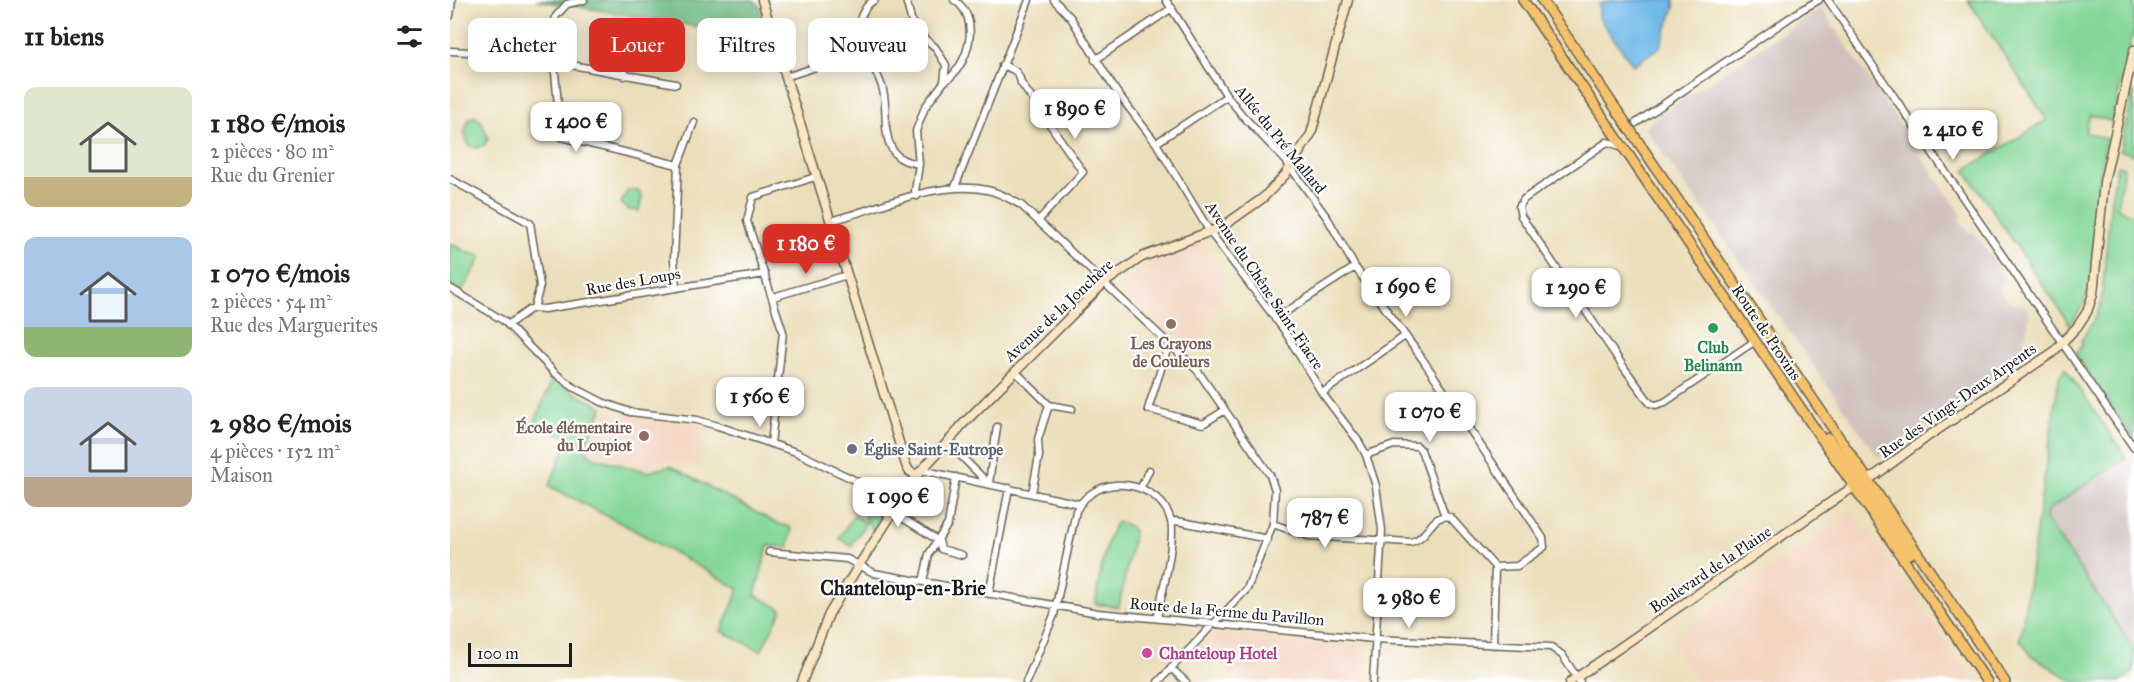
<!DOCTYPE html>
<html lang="fr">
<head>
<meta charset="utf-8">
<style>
	:root { --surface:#fff; --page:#f2f2f2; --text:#222; --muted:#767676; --accent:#d93025 }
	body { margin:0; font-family:"IM FELL Great Primer",serif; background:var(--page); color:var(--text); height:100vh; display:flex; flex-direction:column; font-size:22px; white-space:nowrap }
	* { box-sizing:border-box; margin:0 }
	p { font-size:20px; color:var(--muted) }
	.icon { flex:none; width:33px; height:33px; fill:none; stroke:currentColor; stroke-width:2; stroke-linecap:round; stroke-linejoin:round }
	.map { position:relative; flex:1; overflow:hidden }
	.details { display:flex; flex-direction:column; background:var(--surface); width:450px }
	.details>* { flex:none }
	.banner { position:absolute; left:18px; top:18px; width:570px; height:54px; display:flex; gap:12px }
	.scale { position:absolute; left:18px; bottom:15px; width:104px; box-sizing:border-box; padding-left:6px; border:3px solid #1c1c1c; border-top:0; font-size:16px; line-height:21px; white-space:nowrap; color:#1c1c1c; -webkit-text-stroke:4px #fff; paint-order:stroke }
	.price { position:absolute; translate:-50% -51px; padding:0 14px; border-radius:12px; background:#fff; color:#222; font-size:20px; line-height:39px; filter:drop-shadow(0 2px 3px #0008) }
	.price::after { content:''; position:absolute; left:50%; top:36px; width:18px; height:14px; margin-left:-9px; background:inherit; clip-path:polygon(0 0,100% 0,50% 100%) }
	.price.on { background:var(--accent); color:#fff }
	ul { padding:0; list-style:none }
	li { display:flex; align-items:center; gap:18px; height:150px; padding:0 24px }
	li span { display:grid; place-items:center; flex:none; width:168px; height:120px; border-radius:12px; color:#555 }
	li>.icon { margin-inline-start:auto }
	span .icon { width:72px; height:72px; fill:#fffc; stroke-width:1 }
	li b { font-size:26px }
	h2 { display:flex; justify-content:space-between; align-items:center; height:72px; padding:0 24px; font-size:26px }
	.tag { padding:0 21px; border-radius:12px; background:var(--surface); box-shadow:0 3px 15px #0003; font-size:21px; line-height:54px }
	.tag.on { background:var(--accent); color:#fff }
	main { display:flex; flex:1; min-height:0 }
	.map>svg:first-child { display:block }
	.built { fill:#f3d4bf }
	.industrial { fill:#cfc0bb }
	.green { fill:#83d697; stroke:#50795a; stroke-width:1.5 }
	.forest { fill:#6ab780; stroke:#436a4e; stroke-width:1.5 }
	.water { fill:#6fb9e8; stroke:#466a82; stroke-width:1.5 }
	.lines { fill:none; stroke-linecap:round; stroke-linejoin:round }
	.street-casing { stroke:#646053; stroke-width:9 }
	.secondary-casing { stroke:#646053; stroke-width:11 }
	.primary-casing { stroke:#646053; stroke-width:12 }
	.street { stroke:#fff; stroke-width:6 }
	.secondary { stroke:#fbe6c4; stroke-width:8 }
	.primary { stroke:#f5c16b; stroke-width:9 }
	.education-dot { fill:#8d6e63; stroke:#fff; stroke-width:2 }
	.leisure-dot { fill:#2e9e5b; stroke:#fff; stroke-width:2 }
	.worship-dot { fill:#6b7280; stroke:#fff; stroke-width:2 }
	.hotel-dot { fill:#d1479c; stroke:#fff; stroke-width:2 }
	.labels { text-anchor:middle; stroke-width:4.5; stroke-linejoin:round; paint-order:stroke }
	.street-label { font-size:16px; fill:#1c1c1c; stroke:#fff }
	.education-label { font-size:16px; font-weight:bold; fill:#785e54; stroke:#fff }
	.leisure-label { font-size:16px; font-weight:bold; fill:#27864d; stroke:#fff }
	.worship-label { font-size:16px; font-weight:bold; fill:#5b616d; stroke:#fff; text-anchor:start }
	.hotel-label { font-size:16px; font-weight:bold; fill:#b23c85; stroke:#fff; text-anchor:start }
	.quarter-label { font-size:20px; font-weight:bold; fill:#1c1c1c; stroke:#fff }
</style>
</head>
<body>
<main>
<section class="details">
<h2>11 biens<svg class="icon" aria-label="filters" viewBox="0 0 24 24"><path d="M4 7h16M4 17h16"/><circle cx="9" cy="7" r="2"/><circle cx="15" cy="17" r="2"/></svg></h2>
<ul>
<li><span style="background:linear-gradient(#dfe7d0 75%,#c2b280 0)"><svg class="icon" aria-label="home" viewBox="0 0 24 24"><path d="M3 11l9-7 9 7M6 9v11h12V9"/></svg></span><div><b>1 180 €/mois</b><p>2 pièces · 80 m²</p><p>Rue du Grenier</p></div></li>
<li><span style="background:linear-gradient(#a9c7e8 75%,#8fb573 0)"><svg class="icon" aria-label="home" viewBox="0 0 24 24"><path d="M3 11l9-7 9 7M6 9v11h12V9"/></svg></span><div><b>1 070 €/mois</b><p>2 pièces · 54 m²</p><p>Rue des Marguerites</p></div></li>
<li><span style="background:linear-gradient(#c9d6e8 75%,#b9a48a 0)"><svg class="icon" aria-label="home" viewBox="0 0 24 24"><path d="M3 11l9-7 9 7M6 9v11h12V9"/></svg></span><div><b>2 980 €/mois</b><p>4 pièces · 152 m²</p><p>Maison</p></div></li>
</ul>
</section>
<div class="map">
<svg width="1684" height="682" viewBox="0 0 1684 682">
	<rect width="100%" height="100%" fill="#fff"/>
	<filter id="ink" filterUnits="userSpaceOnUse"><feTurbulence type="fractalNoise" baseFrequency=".0167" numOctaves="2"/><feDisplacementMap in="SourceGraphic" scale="12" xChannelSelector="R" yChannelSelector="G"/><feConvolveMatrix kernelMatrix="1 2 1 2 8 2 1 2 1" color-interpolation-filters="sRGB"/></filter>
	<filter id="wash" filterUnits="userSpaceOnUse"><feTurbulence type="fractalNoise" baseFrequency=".008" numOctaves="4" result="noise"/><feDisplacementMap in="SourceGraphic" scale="24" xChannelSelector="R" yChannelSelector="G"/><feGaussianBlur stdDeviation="1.35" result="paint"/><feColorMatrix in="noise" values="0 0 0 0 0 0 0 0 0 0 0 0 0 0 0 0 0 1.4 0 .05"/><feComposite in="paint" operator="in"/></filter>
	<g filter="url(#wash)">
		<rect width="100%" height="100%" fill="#ebdeba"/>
		<path class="built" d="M751,243L776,278L746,356L727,332L723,334L716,324L713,326L699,315L701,313L697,308L694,310L677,294L670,283L709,257Z
			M157,409L194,419L252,426L248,465L217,461L193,469L142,453L139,450L140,444Z
			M1403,511L1525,682H1248L1219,641Z
			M779,633L907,644L916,656V682H806L787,680L752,647L764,635Z"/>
		<path class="industrial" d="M1371,8L1512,216L1509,219L1519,233L1523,231L1555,278L1547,286L1557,301L1576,306L1580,312L1570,360L1428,457L1195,128L1203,119Z
			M1676,457L1684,469V649L1596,519L1597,511Z"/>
		<path class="green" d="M1518,0H1684V30L1662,122L1640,115L1635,132L1656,139L1648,195L1641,283L1634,304L1620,325L1515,170L1597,120Z
			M1684,90V155L1670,150Z
			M25,116L32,122L38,139L35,145L26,148L19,145L14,133L19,119Z
			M1667,165L1674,167L1667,208L1684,215V439L1625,354L1633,344L1631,341L1645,318L1651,304L1661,201Z
			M178,190L188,191L192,197L189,211L179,210L171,203Z
			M0,243L19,253L32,256L12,291L0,285Z
			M1615,368L1676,457L1597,511L1596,519L1684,649V671L1670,682H1624L1582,656L1570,640L1609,377Z
			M98,378L106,379L130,396L153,407L135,446L138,453L143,457L198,472L220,466L326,523L342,528L338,547L318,546L305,595L332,609L311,651L271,631L289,589L182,529L99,486L119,438L84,423L101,383Z
			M456,485L440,509L437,508L426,490L427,488Z
			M421,502L427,510L429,518L423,530L414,517Z
			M404,515L416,523L401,546L389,538Z
			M668,522L678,525L683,531V537L669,607L645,604C649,586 654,533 668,522Z"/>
		<path class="forest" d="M86,0H304L310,7L315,38Z"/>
		<path class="water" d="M1164,0H1224V8L1210,47L1183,65L1149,18V4Z"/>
	</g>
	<g filter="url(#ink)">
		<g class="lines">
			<defs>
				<path id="street" d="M134,0L117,4L106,16L101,42L100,62L105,73L111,137L228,165L224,259L226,287
					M425,0C420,2 418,4 415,9C397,35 427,65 433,90C438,110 432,131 442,149C448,160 458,162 469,164
					M456,0L464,30L485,47L496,65L494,82L475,107L466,131L469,164L465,191L467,196
					M604,0L621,18L666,91L706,143L760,232L834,330L872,393L909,442L916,455L926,486L932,530L923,682
					M716,0L777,96L792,115L836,161L878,219L905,267L971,357L1093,538L1094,547L1067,566L1045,567
					M1378,0L1684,448
					M0,16L2,0
					M0,51L61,54L226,84
					M645,60L722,8
					M552,65C563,69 569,71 571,83L633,172L588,221
					M174,76L177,54
					M335,77L388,60
					M494,82C519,67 532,17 504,0
					M1186,123L1351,10L1369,0
					M706,143L777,96
					M1174,147L1157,142L1074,199L1069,207L1071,216L1175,369L1200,403L1206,405L1215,402L1305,341
					M228,165L244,122
					M0,179L80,223L90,286L84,308
					M505,187L579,0
					M380,221C428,209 487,179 537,190C549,192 560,199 571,205L747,370L820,475L825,490L823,524L797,589L708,682
					M0,288L54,321L105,373L123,387L152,402L180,412L247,420L268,426L346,452L417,486L425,494L439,518
					M323,297L397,275
					M825,319L905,267
					M59,324L79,310L84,308L94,309C168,298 241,285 315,274
					M719,344L698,409L753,424L775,410
					M565,371L599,405L622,409
					M872,393L955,336
					M498,443L538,483
					M321,444L333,332L297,221L303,197L365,177
					M916,455L944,445L967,446L971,450L995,516
					M471,470L630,504
					M539,483L547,427
					M417,486L462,483
					M691,487L699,470
					M582,493L589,456L588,439L599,405
					M443,512L489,541L491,549L512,555
					M721,522L727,521L818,539
					M823,524L858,536L960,542C961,542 969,539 969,538C980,531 984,513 1000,517L1045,567L1043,645
					M319,552L397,559L424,573L648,613L925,639L1101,647L1112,655L1130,682
					M473,582L479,554L498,524L506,477
					M539,594L559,488
					M721,668L736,682
					M576,682L604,615L626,511C646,471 710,479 721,521C726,540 711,597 707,618"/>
				<path id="secondary" d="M312,0L456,465L459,471L467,475
					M352,682L379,614L409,565L467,475L506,433L511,426L654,283L692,257L772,227L813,198L835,175L861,134L898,0
					M1120,682L1394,493L1427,474L1477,437L1602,353L1627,327L1637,312L1643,294L1654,182L1684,50"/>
				<path id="primary" d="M1073,0L1537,682
					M1092,0L1555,682
					M1378,438L1460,554"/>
			</defs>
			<use href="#street" class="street-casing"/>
			<use href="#secondary" class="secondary-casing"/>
			<use href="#primary" class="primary-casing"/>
			<use href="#street" class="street"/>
			<use href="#secondary" class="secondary"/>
			<use href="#primary" class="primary"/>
		</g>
	</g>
	<g class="education-dot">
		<circle cx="721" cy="324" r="6"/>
		<circle cx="194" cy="436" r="6"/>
	</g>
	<circle class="leisure-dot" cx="1263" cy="328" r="6"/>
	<circle class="worship-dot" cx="402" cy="449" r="6"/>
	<circle class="hotel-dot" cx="697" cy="653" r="6"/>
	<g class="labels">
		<g class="street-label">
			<text transform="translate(831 139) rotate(51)" y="6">Allée du Pré Mallard</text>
			<text transform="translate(183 281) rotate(-10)" y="6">Rue des Loups</text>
			<text transform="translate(815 285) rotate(56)" y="6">Avenue du Chêne Saint-Fiacre</text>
			<text transform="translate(608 310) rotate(-43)" y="6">Avenue de la Jonchère</text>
			<text transform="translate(1317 332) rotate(56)" y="6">Route de Provins</text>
			<text transform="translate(1507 400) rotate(-35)" y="6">Rue des Vingt-Deux Arpents</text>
			<text transform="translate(1260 569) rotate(-34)" y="6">Boulevard de la Plaine</text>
			<text transform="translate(777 611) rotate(5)" y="6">Route de la Ferme du Pavillon</text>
		</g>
		<g class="education-label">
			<text x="721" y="349">Les Crayons<tspan x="721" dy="18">de Couleurs</tspan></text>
			<text x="182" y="433" text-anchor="end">École élémentaire<tspan x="182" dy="18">du Loupiot</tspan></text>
		</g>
		<g class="leisure-label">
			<text x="1263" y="353">Club<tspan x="1263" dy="18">Belinann</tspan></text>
		</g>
		<g class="worship-label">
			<text x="414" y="455">Église Saint-Eutrope</text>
		</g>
		<g class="hotel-label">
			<text x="709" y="659">Chanteloup Hotel</text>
		</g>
		<g class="quarter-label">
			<text x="453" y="595">Chanteloup-en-Brie</text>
		</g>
	</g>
</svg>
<div class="scale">100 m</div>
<b class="price" style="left:625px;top:140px">1 890 €</b>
<b class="price" style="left:126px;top:153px">1 400 €</b>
<b class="price" style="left:1503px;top:161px">2 410 €</b>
<b class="price on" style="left:356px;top:275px">1 180 €</b>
<b class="price" style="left:956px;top:318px">1 690 €</b>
<b class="price" style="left:1126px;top:319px">1 290 €</b>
<b class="price" style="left:310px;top:428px">1 560 €</b>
<b class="price" style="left:980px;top:443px">1 070 €</b>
<b class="price" style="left:448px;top:528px">1 090 €</b>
<b class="price" style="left:875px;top:549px">787 €</b>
<b class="price" style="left:959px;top:629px">2 980 €</b>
<div class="banner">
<a class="tag">Acheter</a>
<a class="tag on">Louer</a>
<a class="tag">Filtres</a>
<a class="tag">Nouveau</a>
</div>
</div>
</main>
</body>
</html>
